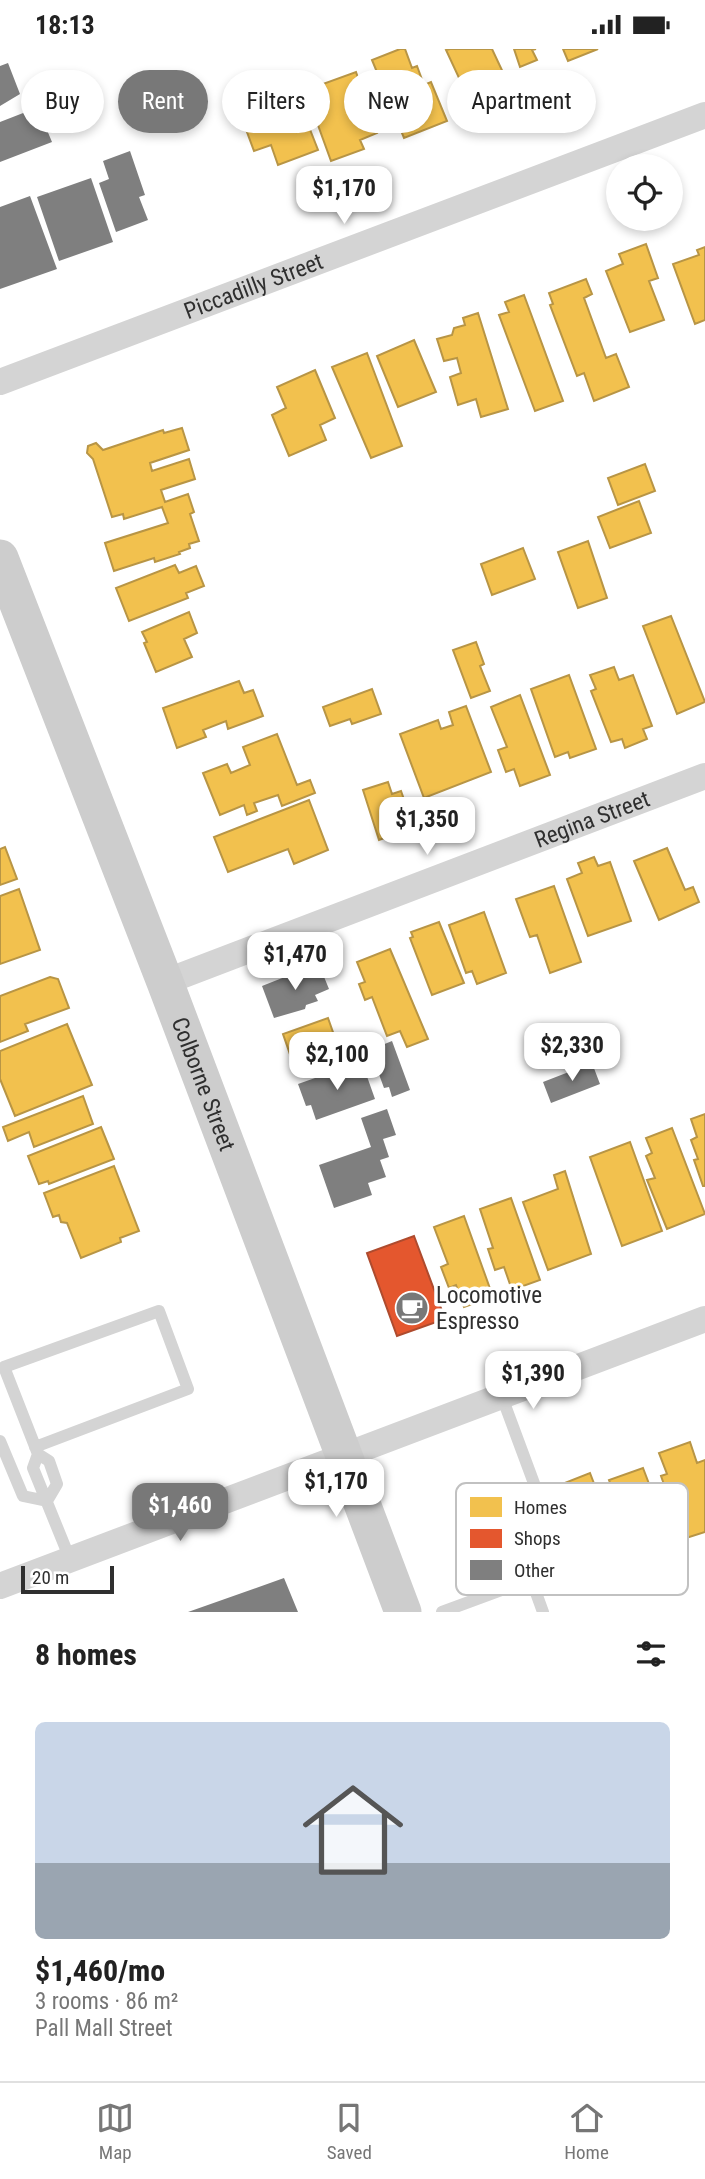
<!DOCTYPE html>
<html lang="en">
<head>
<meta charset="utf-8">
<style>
	:root { --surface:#fff; --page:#f2f2f2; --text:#222; --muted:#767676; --line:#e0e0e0; --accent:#787878 }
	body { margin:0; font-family:"Roboto Condensed",sans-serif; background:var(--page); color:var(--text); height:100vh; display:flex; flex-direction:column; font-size:26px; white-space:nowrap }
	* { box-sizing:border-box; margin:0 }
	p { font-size:23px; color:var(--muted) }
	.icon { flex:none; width:38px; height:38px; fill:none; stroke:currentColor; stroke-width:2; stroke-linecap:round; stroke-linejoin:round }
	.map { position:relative; height:1563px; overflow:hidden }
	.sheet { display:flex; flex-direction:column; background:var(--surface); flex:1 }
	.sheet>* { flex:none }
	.hud { position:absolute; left:21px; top:21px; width:663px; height:63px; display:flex; gap:14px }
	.controls { position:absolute; left:606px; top:105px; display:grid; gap:14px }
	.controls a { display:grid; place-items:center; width:77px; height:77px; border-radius:50%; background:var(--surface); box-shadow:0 4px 10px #0003; font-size:35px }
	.scale { position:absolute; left:21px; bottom:18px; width:93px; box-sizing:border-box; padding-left:7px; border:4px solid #2f2f2f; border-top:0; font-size:19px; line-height:24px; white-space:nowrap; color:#2f2f2f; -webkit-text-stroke:5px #fff; paint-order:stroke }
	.price { position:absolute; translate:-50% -60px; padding:0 16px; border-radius:14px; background:#fff; color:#222; font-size:23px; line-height:46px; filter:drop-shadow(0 2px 4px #0008) }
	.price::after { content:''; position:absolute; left:50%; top:42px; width:21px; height:16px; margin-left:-10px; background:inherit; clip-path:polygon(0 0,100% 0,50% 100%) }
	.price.current { background:var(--accent); color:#fff }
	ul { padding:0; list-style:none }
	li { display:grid; align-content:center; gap:14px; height:371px; padding:0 35px }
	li+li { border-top:2px solid var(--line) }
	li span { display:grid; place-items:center; height:217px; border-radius:10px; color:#555 }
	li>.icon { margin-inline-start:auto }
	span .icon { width:126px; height:126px; fill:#fffc; stroke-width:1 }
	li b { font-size:30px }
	h2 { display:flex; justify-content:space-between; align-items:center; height:84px; padding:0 35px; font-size:30px }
	.pill { padding:0 24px; border-radius:32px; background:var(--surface); box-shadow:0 4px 10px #0003; font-size:24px; line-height:63px }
	.pill.current { background:var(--accent); color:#fff }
	.status { display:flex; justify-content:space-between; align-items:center; height:49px; padding:0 35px; background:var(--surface); direction:ltr }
	.status svg { height:19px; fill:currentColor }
	.tab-bar { display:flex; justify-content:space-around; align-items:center; height:98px; border-top:2px solid var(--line); background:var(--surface); font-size:19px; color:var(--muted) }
	.tab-bar a { display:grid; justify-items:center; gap:4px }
	.tab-bar .current { color:var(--accent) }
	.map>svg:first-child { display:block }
	.homes { fill:#f2c14e; stroke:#b89545; stroke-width:2 }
	.shops { fill:#e4572e; stroke:#ae4b2e; stroke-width:2 }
	.building { fill:#7f7f7f }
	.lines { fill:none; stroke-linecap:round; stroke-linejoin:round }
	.lane { stroke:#d4d4d4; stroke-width:12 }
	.street { stroke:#d4d4d4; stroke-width:26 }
	.secondary { stroke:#cdcdcd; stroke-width:37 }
	.labels { text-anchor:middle; stroke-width:7; stroke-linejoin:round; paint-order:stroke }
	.street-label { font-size:23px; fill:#2f2f2f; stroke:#fff }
	.poi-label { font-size:23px; fill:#2f2f2f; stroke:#fff; text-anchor:start }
	.key { fill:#fff; stroke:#c1c1c1; stroke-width:2 }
	.key-label { font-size:19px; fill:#2f2f2f }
</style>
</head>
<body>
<div class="status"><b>18:13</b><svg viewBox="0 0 49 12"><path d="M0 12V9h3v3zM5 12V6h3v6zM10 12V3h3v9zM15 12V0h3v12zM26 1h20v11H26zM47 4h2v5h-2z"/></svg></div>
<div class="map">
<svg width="705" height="1563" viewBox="0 0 705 1563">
	<rect width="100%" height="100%" fill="#fff"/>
	<path class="homes" d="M400,0H405L412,19L417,17L424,36L431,33L447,72L404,89L372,11Z
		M450,0H492L508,34L489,43L492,50L473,59L446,1Z
		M514,0H536L532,1L537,11L520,18Z
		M563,0H598L568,12Z
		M356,23L377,84L360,91L364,100L331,112L310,54L325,49L320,36Z
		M281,40L297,83L309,78L318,101L278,116L271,96L254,102L237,56Z
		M646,195L658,229L649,232L664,271L630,283L606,222L623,215L619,205Z
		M705,198V271L695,275L673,215L699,206L697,201Z
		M586,230L592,245L584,249L606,309L616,305L629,338L594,352L584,324L577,327L550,256L553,255L549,244Z
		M524,246L563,352L535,362L499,266L509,263L505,253Z
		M478,264L508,360L481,368L476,350L458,356L450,328L461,324L457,309L444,312L437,290L452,286L454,279L465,276L463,269Z
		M414,291L436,343L398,358L377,307Z
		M367,304L402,397L371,409L332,318Z
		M315,321L335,369L320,376L326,391L289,407L272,366L286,359L277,338Z
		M182,379L189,401L150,414L152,422L189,410L195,430L161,441L165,453L188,445L194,463L190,465L199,492L189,495L190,499L179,503L180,505L155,513L154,509L114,522L105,494L168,474L162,458L124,470L123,465L112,468L93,410L87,404L88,397L96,394L103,401L163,381L164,384Z
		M645,415L655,442L618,456L608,429Z
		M639,452L651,484L610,499L598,468Z
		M588,492L607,549L578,559L558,503Z
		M523,499L535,530L492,546L481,515Z
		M175,516L179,524L196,517L204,537L186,544L188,549L129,572L116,539Z
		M189,563L197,584L184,590L192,608L156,623L144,594L147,593L142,583Z
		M671,567L705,653L677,665L643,577Z
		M476,593L484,615L480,617L490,642L471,649L453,601Z
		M614,618L619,631L633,626L652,677L643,680L647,690L625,699L622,690L611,693L591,642L596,640L590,626Z
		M569,626L596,700L570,709L568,703L555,708L531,640Z
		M239,632L244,644L253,641L263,667L228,680L226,672L203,681L206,688L177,699L163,659Z
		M372,640L381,665L352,675L350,670L330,677L323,658Z
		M520,646L550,726L520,737L514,720L506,723L498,701L507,698L491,658Z
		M466,657L491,723L424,749L400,685L438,671L441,680L453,676L449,663Z
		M277,685L297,736L310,731L315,744L282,757L278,746L254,754L257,762L247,766L244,756L220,766L203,724L227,715L231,724L250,716L243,698Z
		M388,733L392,745L401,742L414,779L379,791L363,741Z
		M309,751L328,801L294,815L288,800L228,823L214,788Z
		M5,798L17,830L0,836V800Z
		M667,799L685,841L693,838L699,853L659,871L634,812Z
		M594,808L598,817L610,813L631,872L588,887L567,830L582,824L578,814Z
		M554,837L581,913L550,924L537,886L530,888L516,850Z
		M19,840L40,901L0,915V847Z
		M484,863L506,924L477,935L472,922L466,924L449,876Z
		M439,873L464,934L432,946L410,889L413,888L411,883Z
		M390,900L428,990L407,998L400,982L387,987L372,948L365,951L359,935L365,933L357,913Z
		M50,928L58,930L69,959L25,975L28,982L0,993V947Z
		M328,969L341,1006L300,1021L296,1010L292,1011L283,985Z
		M67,975L92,1036L15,1067L0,1030V1002Z
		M83,1047L93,1075L34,1098L29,1083L8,1092L3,1078Z
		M705,1065V1137H703L694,1111L698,1110L691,1091L697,1088L691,1070Z
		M101,1078L114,1110L49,1135L48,1132L39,1135L28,1107Z
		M672,1079L705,1165L667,1180L647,1131L655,1129L646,1107L652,1104L646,1089Z
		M630,1093L662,1182L622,1197L590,1108Z
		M114,1117L139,1182L120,1189L121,1193L81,1209L67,1174L61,1173L59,1166L53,1168L44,1144Z
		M565,1122L591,1205L548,1221L523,1153L558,1140L554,1126Z
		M511,1149L540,1231L512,1241L504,1218L495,1221L488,1200L493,1199L480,1160Z
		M464,1167L493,1248L464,1258L456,1236L449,1239L441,1218L448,1215L434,1178Z
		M690,1393L697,1414L705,1411V1483L683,1490L661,1427L667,1425L659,1404Z
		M643,1419L667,1482L633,1494L609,1431Z
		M590,1424L611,1479L603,1482L606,1490L584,1498L581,1490L578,1491L557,1437Z"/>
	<path class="shops" d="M414,1187L445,1270L397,1287L367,1204Z"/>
	<path class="building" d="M8,14L20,45L0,57V17Z
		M60,39L65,52L39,62L52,93L0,113V73L36,59L33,51Z
		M130,102L145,146L139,148L148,171L116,183L99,134L109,130L103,112Z
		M91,129L113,193L59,212L37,148Z
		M30,147L57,220L0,240V158Z
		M320,918L329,940L315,946L318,952L306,956L305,960L274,969L262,937L305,920L306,924Z
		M392,992L410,1041L392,1048L389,1038L384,1039L370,1001Z
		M592,1014L600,1035L551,1054L543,1033Z
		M352,1016L354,1023L364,1019L375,1050L316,1071L311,1056L306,1057L298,1035Z
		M387,1060L396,1086L383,1090L389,1108L380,1111L386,1128L368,1134L372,1146L334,1159L319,1116L371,1098L361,1069Z
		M284,1529L298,1563H188Z"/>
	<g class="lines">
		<path class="lane" d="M502,1348L558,1499L531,1530
			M0,1392L23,1447L47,1452
			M35,1398L188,1340L159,1262L4,1318L38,1405
			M47,1452L57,1435L49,1412L38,1405L33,1419L70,1510
			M442,1563L531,1530L543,1563"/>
		<g class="street">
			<path id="s1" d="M0,333L705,66"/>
			<path id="s2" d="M165,933L705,727"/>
			<path d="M0,1537L705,1270"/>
		</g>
		<path class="secondary" id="s3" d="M0,509L165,933L403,1563"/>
	</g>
	<defs>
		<symbol id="cafe-disc" viewBox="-11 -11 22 22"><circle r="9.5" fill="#787878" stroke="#fff"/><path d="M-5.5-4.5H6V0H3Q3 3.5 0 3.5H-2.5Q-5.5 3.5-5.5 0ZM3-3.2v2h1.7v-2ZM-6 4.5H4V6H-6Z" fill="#fff"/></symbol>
	</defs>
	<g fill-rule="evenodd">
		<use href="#cafe-disc" x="393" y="1240" width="38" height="38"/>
	</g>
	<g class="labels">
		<g class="street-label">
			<text dy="8" stroke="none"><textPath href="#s1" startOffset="271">Piccadilly Street</textPath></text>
			<text dy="8" stroke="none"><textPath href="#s2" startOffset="457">Regina Street</textPath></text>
			<text dy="8" stroke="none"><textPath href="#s3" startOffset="564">Colborne Street</textPath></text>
		</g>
		<g class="poi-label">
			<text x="436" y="1254">Locomotive<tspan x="436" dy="26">Espresso</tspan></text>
		</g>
	</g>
	<rect x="456" y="1434" width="232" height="112" rx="10" class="key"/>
	<rect x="470" y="1448" width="32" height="20" fill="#f2c14e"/>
	<rect x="470" y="1480" width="32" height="19" fill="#e4572e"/>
	<rect x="470" y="1511" width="32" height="20" fill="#7f7f7f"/>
	<g class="key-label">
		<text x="514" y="1465">Homes</text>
		<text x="514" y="1496">Shops</text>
		<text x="514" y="1528">Other</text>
	</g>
</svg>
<div class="controls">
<a><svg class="icon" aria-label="locate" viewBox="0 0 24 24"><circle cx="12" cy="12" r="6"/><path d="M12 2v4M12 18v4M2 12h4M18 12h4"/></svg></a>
</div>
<div class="scale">20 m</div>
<b class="price" style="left:344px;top:177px">$1,170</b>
<b class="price" style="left:427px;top:808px">$1,350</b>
<b class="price" style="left:295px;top:943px">$1,470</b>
<b class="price" style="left:572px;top:1034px">$2,330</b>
<b class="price" style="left:337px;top:1043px">$2,100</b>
<b class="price" style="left:533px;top:1362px">$1,390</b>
<b class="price" style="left:336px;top:1470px">$1,170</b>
<b class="price current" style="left:180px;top:1494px">$1,460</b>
<div class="hud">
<a class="pill">Buy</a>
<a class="pill current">Rent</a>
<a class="pill">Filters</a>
<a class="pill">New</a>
<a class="pill">Apartment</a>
</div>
</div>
<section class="sheet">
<h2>8 homes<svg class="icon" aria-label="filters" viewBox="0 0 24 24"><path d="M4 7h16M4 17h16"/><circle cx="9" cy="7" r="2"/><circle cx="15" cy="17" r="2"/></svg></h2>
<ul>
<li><span style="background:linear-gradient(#c9d6e8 65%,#9aa5b1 0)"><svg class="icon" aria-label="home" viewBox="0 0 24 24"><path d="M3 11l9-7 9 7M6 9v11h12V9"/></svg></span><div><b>$1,460/mo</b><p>3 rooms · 86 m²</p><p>Pall Mall Street</p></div></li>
</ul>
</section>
<nav class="tab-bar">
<a class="current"><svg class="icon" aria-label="map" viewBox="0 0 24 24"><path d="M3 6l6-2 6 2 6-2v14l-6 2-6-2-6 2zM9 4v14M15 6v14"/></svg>Map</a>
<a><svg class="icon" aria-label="saved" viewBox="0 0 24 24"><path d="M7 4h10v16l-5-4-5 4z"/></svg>Saved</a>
<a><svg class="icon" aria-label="home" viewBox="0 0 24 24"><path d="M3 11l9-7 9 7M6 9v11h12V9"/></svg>Home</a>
</nav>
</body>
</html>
